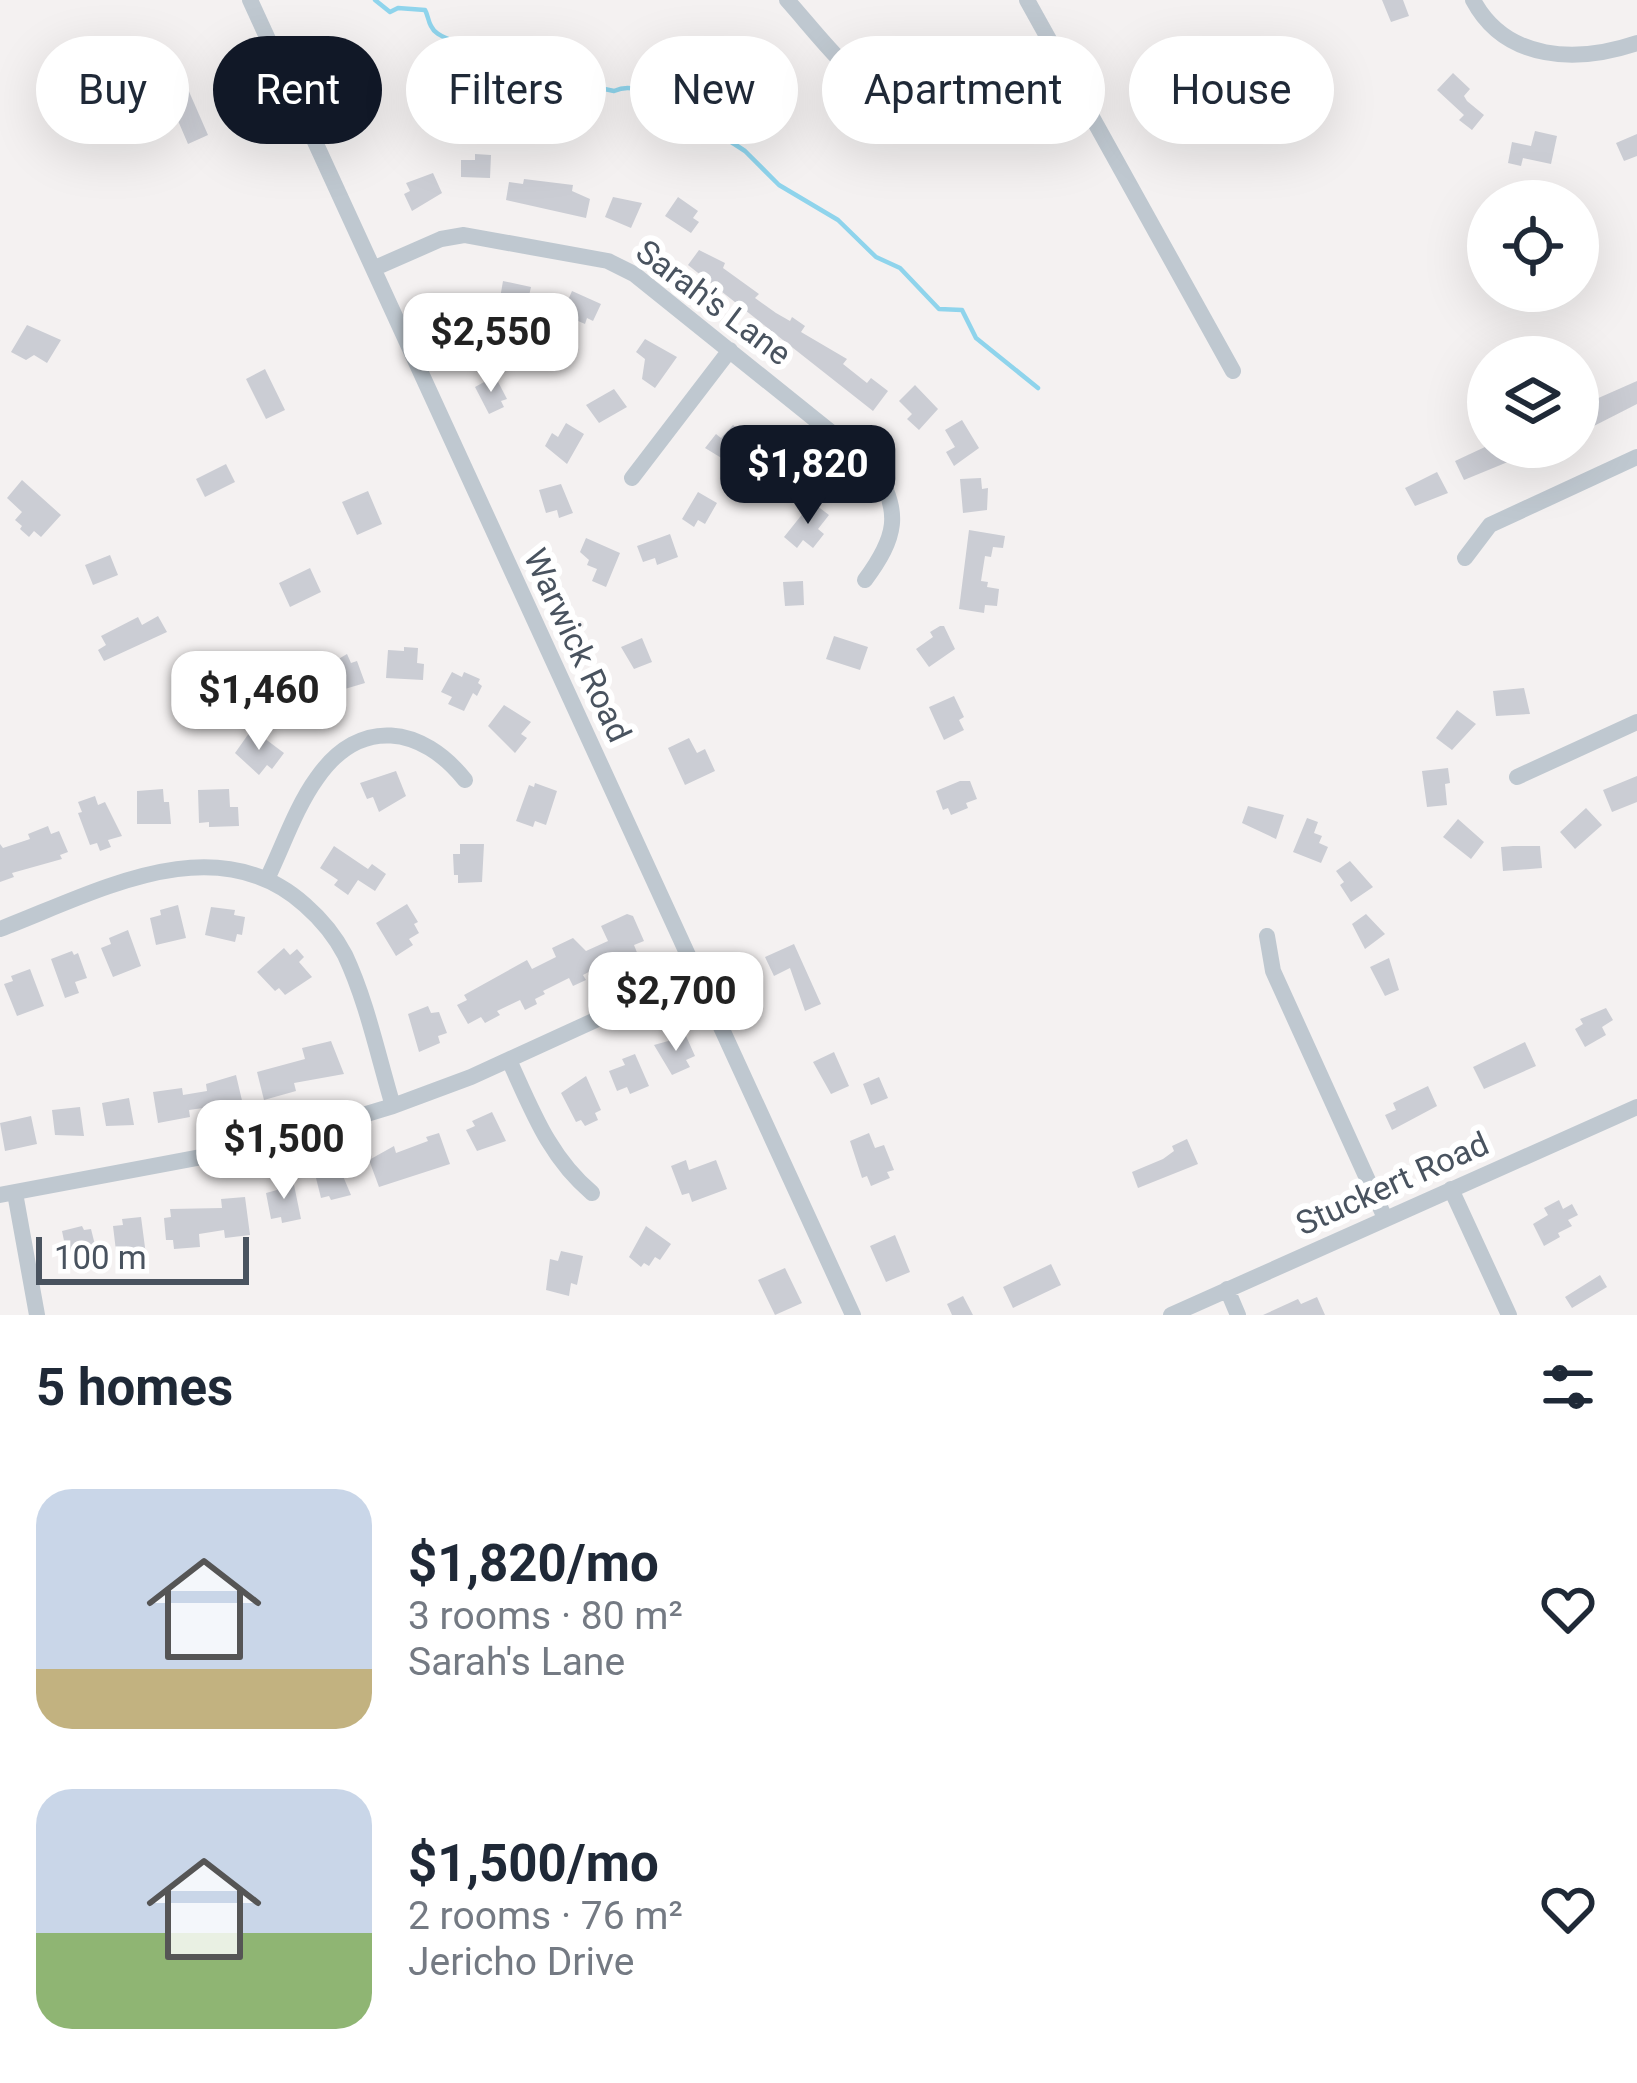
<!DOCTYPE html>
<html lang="en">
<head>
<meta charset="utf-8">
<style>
	:root { --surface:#fff; --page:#f6f6f7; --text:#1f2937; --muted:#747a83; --accent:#111827 }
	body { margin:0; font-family:Roboto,sans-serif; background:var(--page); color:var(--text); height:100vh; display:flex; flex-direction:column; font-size:45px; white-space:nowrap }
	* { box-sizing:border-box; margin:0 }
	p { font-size:39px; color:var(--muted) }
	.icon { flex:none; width:66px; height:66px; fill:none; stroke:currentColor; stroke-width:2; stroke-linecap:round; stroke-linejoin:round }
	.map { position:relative; height:1315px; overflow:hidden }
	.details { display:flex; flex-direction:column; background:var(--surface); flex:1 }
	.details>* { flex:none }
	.guide { position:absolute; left:36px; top:36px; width:1566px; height:108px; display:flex; gap:24px }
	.fabs { position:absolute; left:1467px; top:180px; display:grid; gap:24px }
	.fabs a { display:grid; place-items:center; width:132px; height:132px; border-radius:50%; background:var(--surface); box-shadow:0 12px 48px #0002; font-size:60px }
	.scale { position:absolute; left:36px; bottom:30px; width:213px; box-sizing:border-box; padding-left:12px; border:6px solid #49535f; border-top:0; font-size:33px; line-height:42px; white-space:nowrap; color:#49535f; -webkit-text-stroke:9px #fff; paint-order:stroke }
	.price { position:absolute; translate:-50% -102px; padding:0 27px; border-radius:24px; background:#fff; color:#222; font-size:39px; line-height:78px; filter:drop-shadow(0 3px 6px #0008) }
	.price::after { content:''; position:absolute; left:50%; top:72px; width:36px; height:27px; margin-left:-18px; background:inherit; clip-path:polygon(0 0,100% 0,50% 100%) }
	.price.active { background:var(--accent); color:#fff }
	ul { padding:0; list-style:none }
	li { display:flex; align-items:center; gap:36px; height:300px; padding:0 36px }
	li span { display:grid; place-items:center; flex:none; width:336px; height:240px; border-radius:36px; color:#555 }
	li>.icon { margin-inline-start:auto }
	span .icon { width:144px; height:144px; fill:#fffc; stroke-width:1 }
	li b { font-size:51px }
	h2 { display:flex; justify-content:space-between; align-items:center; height:144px; padding:0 36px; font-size:51px }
	.chip { padding:0 42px; border-radius:54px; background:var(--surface); box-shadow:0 12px 48px #0002; font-size:42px; line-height:108px }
	.chip.active { background:var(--accent); color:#fff }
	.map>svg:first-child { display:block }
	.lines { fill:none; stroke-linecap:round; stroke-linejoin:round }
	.stream { stroke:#8fd4ec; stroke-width:4.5 }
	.building { fill:#cbcdd4 }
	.minor { stroke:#bfc8d0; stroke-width:16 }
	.labels { text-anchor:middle; stroke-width:12; stroke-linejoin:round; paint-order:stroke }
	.street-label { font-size:33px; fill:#49535f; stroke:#fff }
</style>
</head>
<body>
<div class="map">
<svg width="1637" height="1315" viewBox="0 0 1637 1315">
	<rect width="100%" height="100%" fill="#f4f1f1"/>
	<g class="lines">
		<path class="stream" d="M375,0L390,12L398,8L425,10C428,15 428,21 431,26C437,39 457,38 465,52L482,51L517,79L538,75L614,91C640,80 657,102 673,120L696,119L745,151L779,185L838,220L876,257L900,268L939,309L962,310L976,338L1038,388"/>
	</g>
	<path class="building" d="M1382,0H1403L1409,16L1391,22Z
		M1453,73L1470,89L1464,96L1467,101L1484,115L1472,130L1459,120L1464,115L1437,90Z
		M187,87L208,135L188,144L167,95Z
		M1535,131L1557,136L1551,164L1523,158L1521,166L1508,163L1512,142L1531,146Z
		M1637,134V156L1624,161L1616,143Z
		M475,154L491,155L490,178L461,177V160H475Z
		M433,173L442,193L412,211L404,194L410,191L406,183Z
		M524,179L573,185L572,191L590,199L586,218L506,200L509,182L523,184Z
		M613,197L642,203L631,228L605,217Z
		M678,197L698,211L693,218L699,222L691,233L665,216Z
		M699,250L725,263L723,268L759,294L755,298L776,313L790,321L792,317L805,326L801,332L847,359L843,364L867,383L871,378L888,391L873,411L688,265Z
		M503,281L531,287L526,309L499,304Z
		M572,291L601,304L593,321L587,318L585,324L562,314Z
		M454,300L457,308L475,300L484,320L456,332L440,306Z
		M27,325L61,340L47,363L34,355L26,360L11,352Z
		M645,339L677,357L655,388L642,379L645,359L636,352Z
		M265,369L285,410L266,419L246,379Z
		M495,376L507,399L501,401L504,407L489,414L475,387Z
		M1637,381V404L1588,429L1586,423L1578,427V407Z
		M915,385L938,409L919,430L907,419L912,414L899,401Z
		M614,389L627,407L599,423L586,405Z
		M962,420L979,448L954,466L946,452L955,447L945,430Z
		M566,423L584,434L567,464L545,446L552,433L558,437Z
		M733,425L752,439L733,465L705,448L716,434L721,438Z
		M780,445L810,462L799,477L792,472L788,478L767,463Z
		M1485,447H1544L1464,480L1455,461Z
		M226,464L235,482L205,497L196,479Z
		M1437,472L1448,493L1415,506L1405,488Z
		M981,478L982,489L988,488L987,510L963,513L960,479Z
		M22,480L61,515L41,537L34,531L29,537L20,529L22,526L15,520L22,512L7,498Z
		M561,484L573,513L559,518L557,510L546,513L539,490Z
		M368,491L382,524L357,535L342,502Z
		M698,492L717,503L705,524L698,520L694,527L682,519Z
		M812,502L829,515L818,529L824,534L813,548L803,540L797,548L784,537Z
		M969,530L1005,536L1003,548L993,547L991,557L985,556L981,581L988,582L987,587L999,589L997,606L985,605L984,613L959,609Z
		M670,534L678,557L657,565L655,558L643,562L637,546Z
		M586,538L620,553L606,587L592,581L597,569L587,565L589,560L580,552Z
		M110,555L118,575L93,585L85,565Z
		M310,568L321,592L290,607L279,583Z
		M803,581L804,605L785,606L783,582Z
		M158,616L167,632L104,661L98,650L106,645L101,636L138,617L142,625Z
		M940,626H944L955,649L929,667L916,649L933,637L930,632Z
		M834,636L868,647L860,670L826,659Z
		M642,638L652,662L634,669L621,647Z
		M404,647L418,648L417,663L424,664L423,680L386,678L388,650L404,651Z
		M347,654L351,663L357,661L365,683L328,694L318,671Z
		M452,672L462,677L464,672L480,679L478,683L482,686L477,696L473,693L464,711L448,704L452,697L441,692Z
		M294,683L317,713L307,722L303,717L288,729L274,711L277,708L272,701Z
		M1524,688L1530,714L1496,716L1493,691Z
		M954,696L964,717L959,720L964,730L944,740L929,707Z
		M504,705L531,722L521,734L527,738L515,753L488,726Z
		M1457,710L1476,724L1452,750L1436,738Z
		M252,729L284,753L272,769L267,765L259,775L235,753Z
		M689,738L697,753L705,749L715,771L685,785L668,748Z
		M1448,768L1450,783L1445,784L1447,805L1427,807L1422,771Z
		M396,771L406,796L379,812L373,797L367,799L360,783Z
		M1637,776V802L1612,812L1603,790Z
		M960,781H970L977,799L966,803L968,808L951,815L948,808L943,810L936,791Z
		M535,783L557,791L546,825L535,821L533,827L516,821L529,785L534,787Z
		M163,789L164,802H169L171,824H137V791Z
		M229,789L230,807H238L239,826L209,827V822L199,823L198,790Z
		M95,796L98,805L105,802L122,836L108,840L111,847L100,851L97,843L90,845L78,813L82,812L78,802Z
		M1248,806L1284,815L1276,839L1242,823Z
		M1586,808L1602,825L1575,849L1560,832Z
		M1307,818L1318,822L1314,833L1322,836L1319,843L1328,847L1321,863L1293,852Z
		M1458,819L1484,842L1471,859L1443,837Z
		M48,826L51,834L59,831L68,852L60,855L62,859L12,873L14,877L0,882V844L3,848L30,839L28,834Z
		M460,844H484L482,882L458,883V875H454L453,854H460Z
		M334,846L368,869L372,864L386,874L375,891L358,880L348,895L334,885L338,880L320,868Z
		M1513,846H1540L1542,868L1503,871L1501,847Z
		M1350,861L1373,887L1351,902L1340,885L1344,882L1336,871Z
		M407,904L418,922L414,924L419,933L409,939L413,945L396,956L376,923Z
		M178,905L186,938L156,945L150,918L161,915L160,910Z
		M211,907L235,910L234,915L245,917L242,935L237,934L235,942L205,935Z
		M627,914L633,916L644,941L634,945L638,955L612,960L583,975L586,980L573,986L569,978L543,991L545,994L535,999L537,1004L525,1010L520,1000L497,1011L500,1015L485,1023L481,1017L468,1024L457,1005L467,1000L464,995L527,960L532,969L556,957L552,948L573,938L586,951L608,941L601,926Z
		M1366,914L1385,934L1365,949L1352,924Z
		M128,930L141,966L113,977L101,948L111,944L109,938Z
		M794,944L821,1004L805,1011L790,968L774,976L765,957Z
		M284,948L290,955L297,949L304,957L299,962L312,977L285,995L279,988L275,991L257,972Z
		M72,951L74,955L78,953L87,978L75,982L79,993L65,998L51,959Z
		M1389,958L1399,990L1385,996L1370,967Z
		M30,969L44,1006L17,1016L4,984L13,981L11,976Z
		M428,1006L431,1013L439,1012L447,1033L438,1036L440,1043L419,1052L408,1014Z
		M1606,1008L1613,1020L1602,1027L1606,1035L1585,1047L1575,1029L1583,1024L1580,1019Z
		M686,1036L695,1056L686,1060L690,1067L672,1075L654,1045Z
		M331,1041L344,1074L294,1083L296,1091L264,1100L257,1072L305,1059L302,1048Z
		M1525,1042L1536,1066L1484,1089L1473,1067Z
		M834,1052L849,1086L831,1094L813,1062Z
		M635,1054L649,1086L630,1094L627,1087L617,1091L609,1071L625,1065L622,1059Z
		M236,1075L244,1109L232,1110L231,1104L189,1110L190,1117L158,1123L153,1092L182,1088L183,1095L207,1091L206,1084Z
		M586,1076L601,1110L595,1113L598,1120L585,1126L581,1120L576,1122L561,1093Z
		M879,1077L888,1098L871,1105L863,1084Z
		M1428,1086L1437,1106L1392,1130L1385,1115L1396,1110L1393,1103Z
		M129,1098L134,1125L106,1126L102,1103Z
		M80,1107L84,1136L55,1135L52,1110Z
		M492,1112L506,1141L477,1151L466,1130L475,1126L472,1121Z
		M31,1116L37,1144L5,1151L0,1123Z
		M439,1133L450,1164L379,1187L369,1160L394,1146L396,1153L428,1141L426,1137Z
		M869,1133L875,1148L884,1145L894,1170L887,1172L890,1178L871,1186L867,1176L862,1178L850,1141Z
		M1187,1139L1198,1164L1138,1188L1132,1172L1163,1159L1174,1151L1172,1146Z
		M686,1160L689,1170L716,1160L727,1189L692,1202L689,1193L682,1195L671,1166Z
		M340,1169L351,1195L331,1200L329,1196L321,1198L316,1178Z
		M293,1180L301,1219L282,1223L281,1217L271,1219L266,1193L277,1190L276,1183Z
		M245,1197L250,1235L225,1238L224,1230L199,1234L200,1247L174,1249L173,1240H166L164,1218L171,1217L170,1209L222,1208L221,1199Z
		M1559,1200L1563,1209L1572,1204L1578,1215L1568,1220L1572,1226L1558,1233L1560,1237L1544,1246L1533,1224L1548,1215L1544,1208Z
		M141,1217L146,1255L122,1258L121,1250L116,1251L113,1226L123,1225L122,1219Z
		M82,1226L84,1230L91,1229L97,1253L68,1260L62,1231Z
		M646,1226L671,1244L660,1260L655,1257L649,1266L644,1263L641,1267L629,1257Z
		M895,1235L910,1272L886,1282L870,1246Z
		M561,1251L583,1256L577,1285L571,1283L569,1296L546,1290L550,1259L558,1261Z
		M1051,1264L1061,1285L1013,1308L1003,1287Z
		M785,1268L802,1303L775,1315L758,1280Z
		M1600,1275L1607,1287L1572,1308L1565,1297Z
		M963,1296L973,1315H952L947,1304Z
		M1317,1297L1325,1315H1263L1298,1299L1301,1304Z"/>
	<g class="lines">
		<path class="minor" d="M250,0L853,1315
			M787,0C832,50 888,135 967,104C998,91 1028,71 1057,54
			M1027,0L1233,371
			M1473,0C1506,62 1578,63 1637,43
			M375,268L441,239L464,235L608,261L634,274L873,466C903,512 896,538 865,580
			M632,478L730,350
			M1465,558L1490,525L1637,457
			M1517,777L1637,722
			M267,879C283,846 296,807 317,778C360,716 422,726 465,780
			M0,929C95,893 215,824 305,905C321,919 335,936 345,955C367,1002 378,1056 393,1106
			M1267,936L1273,971L1385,1218
			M509,1060C532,1110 549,1157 592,1193
			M1451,1189L1509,1315
			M15,1193L37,1315
			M0,1195L260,1146L393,1106L471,1077L696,974
			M1227,1289L1238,1315
			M1171,1315L1637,1107"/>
	</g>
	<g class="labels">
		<g class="street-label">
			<text transform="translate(714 302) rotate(37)" y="12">Sarah's Lane</text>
			<text transform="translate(578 645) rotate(65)" y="12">Warwick Road</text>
			<text transform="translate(1392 1183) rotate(-24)" y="12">Stuckert Road</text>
		</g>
	</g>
</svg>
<div class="fabs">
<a><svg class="icon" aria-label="locate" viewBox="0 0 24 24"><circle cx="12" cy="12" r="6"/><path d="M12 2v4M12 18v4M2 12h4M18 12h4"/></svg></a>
<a><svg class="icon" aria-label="layers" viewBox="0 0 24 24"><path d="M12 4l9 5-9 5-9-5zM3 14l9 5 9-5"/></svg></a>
</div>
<div class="scale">100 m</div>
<b class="price" style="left:491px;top:395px">$2,550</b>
<b class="price active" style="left:808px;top:527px">$1,820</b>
<b class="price" style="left:259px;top:753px">$1,460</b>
<b class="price" style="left:676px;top:1054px">$2,700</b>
<b class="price" style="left:284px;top:1202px">$1,500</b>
<div class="guide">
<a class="chip">Buy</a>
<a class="chip active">Rent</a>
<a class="chip">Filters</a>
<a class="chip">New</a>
<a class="chip">Apartment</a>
<a class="chip">House</a>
</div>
</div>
<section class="details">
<h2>5 homes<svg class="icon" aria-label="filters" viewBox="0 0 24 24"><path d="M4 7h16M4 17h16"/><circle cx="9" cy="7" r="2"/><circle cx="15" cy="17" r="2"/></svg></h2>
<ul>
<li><span style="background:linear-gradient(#c9d6e8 75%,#c2b280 0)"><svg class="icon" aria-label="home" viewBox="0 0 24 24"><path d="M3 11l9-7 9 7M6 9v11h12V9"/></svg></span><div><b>$1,820/mo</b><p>3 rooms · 80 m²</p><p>Sarah's Lane</p></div><svg class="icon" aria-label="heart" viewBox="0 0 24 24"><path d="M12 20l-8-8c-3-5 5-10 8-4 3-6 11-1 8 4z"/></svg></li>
<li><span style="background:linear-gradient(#c9d6e8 60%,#8fb573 0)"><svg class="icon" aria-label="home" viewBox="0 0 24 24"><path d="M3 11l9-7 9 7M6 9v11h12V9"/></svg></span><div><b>$1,500/mo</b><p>2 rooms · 76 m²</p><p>Jericho Drive</p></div><svg class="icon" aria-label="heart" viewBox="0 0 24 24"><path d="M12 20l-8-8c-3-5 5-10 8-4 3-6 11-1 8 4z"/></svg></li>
</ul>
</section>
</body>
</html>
